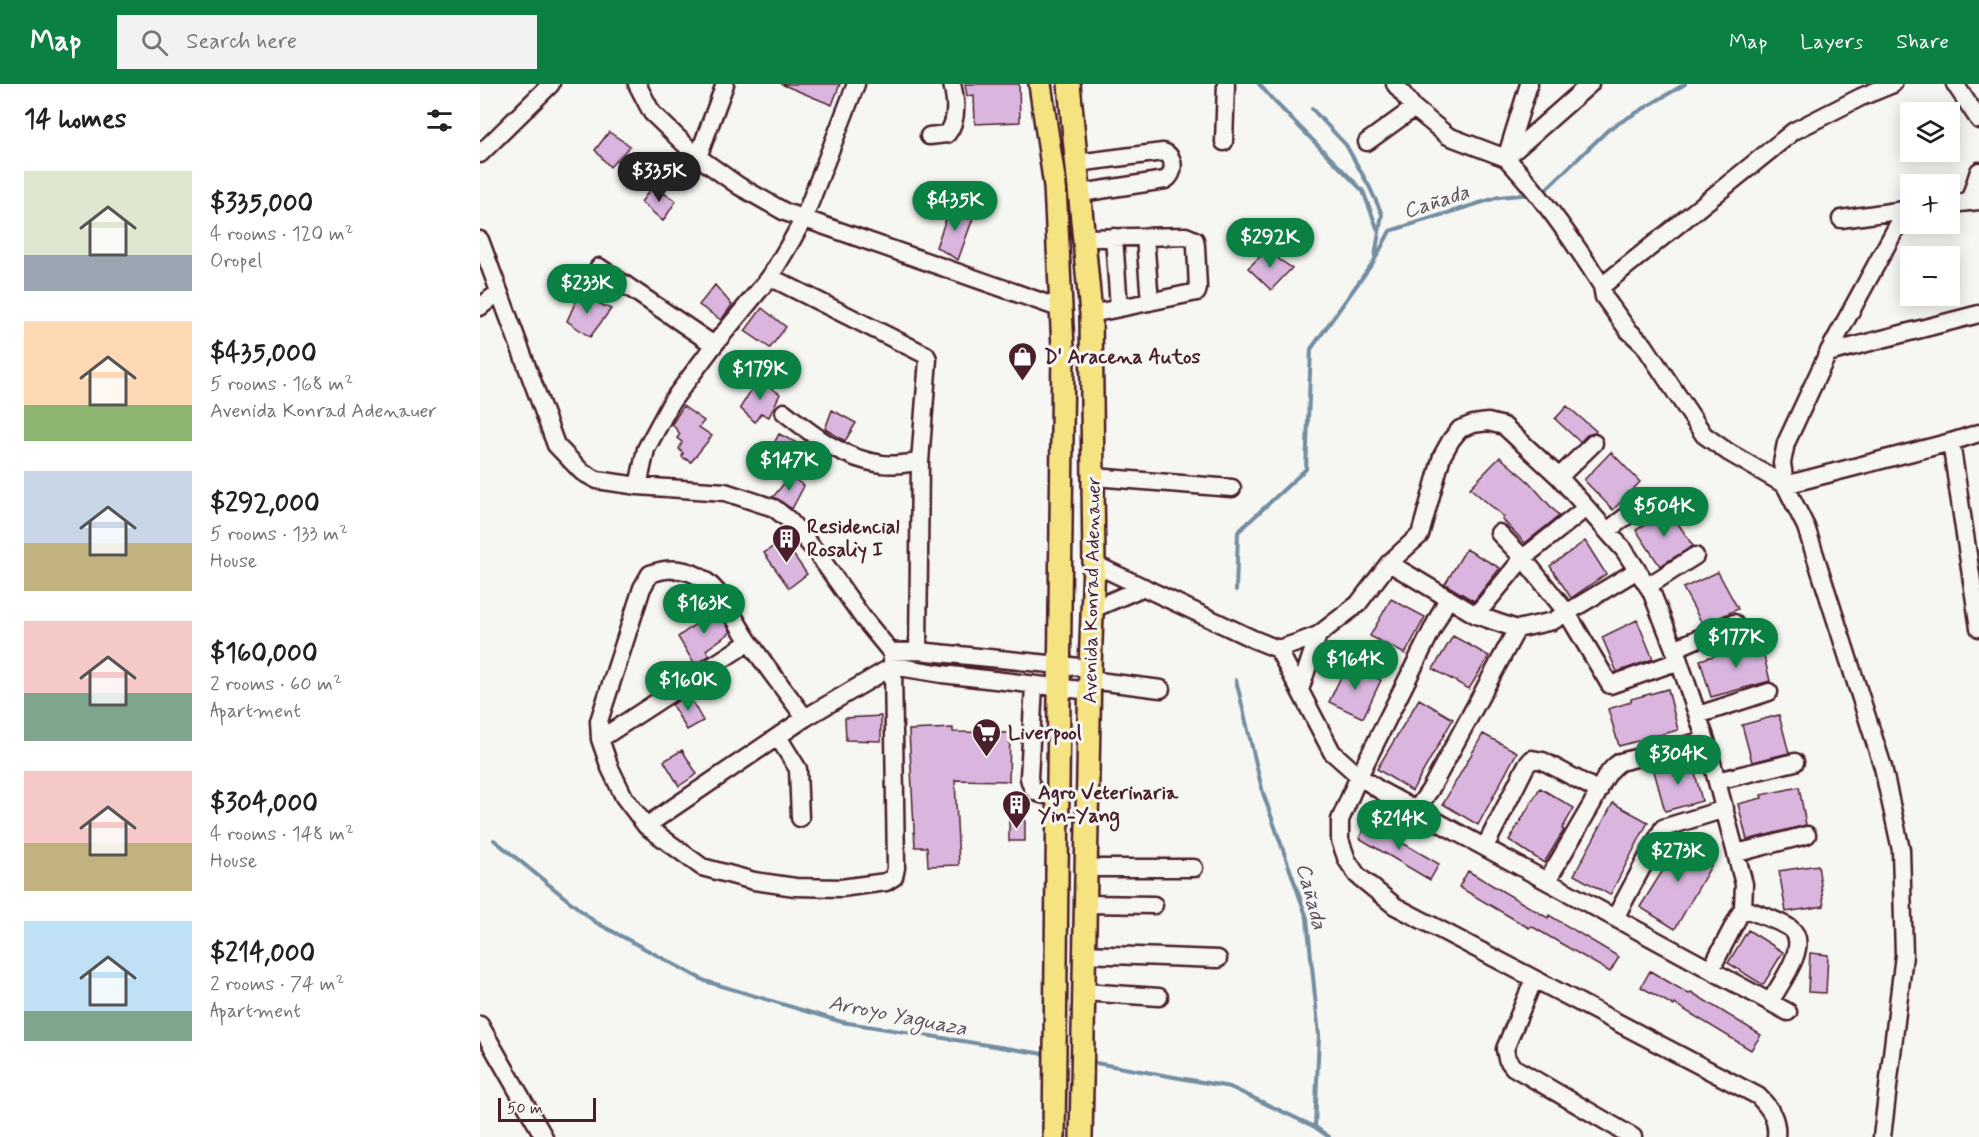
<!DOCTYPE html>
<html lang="en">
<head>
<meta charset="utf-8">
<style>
	:root { --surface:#fff; --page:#f2f2f2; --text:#222; --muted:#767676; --accent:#0b8043 }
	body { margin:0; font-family:Mynerve,sans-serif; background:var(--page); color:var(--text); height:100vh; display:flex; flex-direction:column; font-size:22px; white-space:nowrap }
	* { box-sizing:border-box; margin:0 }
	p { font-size:20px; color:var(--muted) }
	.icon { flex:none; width:33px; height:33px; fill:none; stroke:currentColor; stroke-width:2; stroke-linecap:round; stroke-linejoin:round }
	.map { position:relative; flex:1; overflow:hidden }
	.drawer { display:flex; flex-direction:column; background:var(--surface); width:480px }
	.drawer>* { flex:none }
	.fabs { position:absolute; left:1420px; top:18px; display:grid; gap:12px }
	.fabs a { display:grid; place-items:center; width:60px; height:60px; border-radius:0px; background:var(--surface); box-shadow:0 3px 15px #0003; font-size:30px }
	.scale { position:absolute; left:18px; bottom:15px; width:98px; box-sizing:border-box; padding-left:6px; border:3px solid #4a1f2b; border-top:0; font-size:16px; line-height:21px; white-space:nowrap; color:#4a1f2b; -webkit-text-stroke:4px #f6f6f2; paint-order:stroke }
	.price { position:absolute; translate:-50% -51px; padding:0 14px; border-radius:21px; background:var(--accent); color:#fff; font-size:20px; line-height:39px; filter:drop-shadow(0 2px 3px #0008) }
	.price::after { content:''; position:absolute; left:50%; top:36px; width:18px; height:14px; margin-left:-9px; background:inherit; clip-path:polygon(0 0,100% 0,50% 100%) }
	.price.selected { background:#222; color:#fff }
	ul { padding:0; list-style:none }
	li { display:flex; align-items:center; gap:18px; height:150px; padding:0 24px }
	li span { display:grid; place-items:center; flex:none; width:168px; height:120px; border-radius:0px; color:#555 }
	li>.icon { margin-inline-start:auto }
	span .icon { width:72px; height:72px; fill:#fffc; stroke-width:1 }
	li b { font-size:26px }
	h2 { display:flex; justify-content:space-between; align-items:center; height:72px; padding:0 24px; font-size:26px }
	header { display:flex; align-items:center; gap:36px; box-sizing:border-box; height:84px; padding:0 30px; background:var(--accent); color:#fff }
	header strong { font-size:28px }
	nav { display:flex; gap:33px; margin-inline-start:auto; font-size:21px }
	.search { width:420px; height:54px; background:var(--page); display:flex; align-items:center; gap:15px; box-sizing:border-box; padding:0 21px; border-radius:0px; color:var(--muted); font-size:22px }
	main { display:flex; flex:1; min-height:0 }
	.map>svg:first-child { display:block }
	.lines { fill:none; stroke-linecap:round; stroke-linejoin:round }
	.stream { stroke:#738da1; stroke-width:4 }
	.building { fill:#dab6df; stroke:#4a1f2b; stroke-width:1.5 }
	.minor-casing { stroke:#4a1f2b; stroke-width:21 }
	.major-casing { stroke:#4a1f2b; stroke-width:26 }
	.minor { stroke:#f6f6f2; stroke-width:16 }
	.major { stroke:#f5e382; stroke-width:21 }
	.labels { text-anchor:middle; stroke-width:6; stroke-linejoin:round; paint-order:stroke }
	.poi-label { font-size:20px; font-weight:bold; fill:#4a1f2b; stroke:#f6f6f2; text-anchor:start }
	.street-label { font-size:20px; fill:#4a1f2b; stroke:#f6f6f2 }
	.water-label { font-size:21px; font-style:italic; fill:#5b4d5c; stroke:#f6f6f2 }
</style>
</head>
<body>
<header>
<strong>Map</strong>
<div class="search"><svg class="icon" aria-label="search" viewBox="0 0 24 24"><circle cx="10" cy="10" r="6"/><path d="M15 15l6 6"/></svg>Search here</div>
<nav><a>Map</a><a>Layers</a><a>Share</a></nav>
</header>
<main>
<section class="drawer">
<h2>14 homes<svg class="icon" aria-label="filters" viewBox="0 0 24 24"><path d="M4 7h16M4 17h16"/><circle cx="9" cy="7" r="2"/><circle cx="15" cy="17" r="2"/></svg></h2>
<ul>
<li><span style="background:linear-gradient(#dfe7d0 70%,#9aa5b1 0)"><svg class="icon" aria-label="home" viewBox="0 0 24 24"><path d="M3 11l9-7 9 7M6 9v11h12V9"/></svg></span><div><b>$335,000</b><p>4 rooms · 120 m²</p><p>Oropel</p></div></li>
<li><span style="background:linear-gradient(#ffd9b3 70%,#8fb573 0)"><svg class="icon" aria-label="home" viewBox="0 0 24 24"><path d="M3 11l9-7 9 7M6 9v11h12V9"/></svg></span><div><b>$435,000</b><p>5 rooms · 168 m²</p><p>Avenida Konrad Adenauer</p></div></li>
<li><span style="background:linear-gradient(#c9d6e8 60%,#c2b280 0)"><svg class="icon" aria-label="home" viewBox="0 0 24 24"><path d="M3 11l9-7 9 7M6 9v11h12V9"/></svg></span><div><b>$292,000</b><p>5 rooms · 133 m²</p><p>House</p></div></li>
<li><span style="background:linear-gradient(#f6c9c9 60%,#7fa58c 0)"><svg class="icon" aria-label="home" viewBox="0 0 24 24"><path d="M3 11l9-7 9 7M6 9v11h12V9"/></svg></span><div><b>$160,000</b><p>2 rooms · 60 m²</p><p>Apartment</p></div></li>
<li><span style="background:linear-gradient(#f6c9c9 60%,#c2b280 0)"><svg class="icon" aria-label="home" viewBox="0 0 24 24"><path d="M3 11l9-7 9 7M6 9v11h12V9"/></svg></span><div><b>$304,000</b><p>4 rooms · 148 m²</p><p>House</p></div></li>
<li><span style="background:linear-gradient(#bfe0f5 75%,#7fa58c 0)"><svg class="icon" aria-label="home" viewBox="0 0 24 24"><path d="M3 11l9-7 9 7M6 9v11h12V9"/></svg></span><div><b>$214,000</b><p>2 rooms · 74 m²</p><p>Apartment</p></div></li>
</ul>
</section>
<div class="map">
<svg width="1499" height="1053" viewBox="0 0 1499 1053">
	<rect width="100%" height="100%" fill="#f6f6f2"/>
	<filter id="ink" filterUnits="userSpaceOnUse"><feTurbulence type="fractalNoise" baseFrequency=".0167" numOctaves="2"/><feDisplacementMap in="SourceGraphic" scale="12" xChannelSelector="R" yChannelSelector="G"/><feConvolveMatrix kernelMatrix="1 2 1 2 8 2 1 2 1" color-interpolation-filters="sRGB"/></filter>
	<g filter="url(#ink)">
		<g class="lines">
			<path class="stream" d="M779,0L793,16L883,107L899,149
				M832,25L866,61L890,104L902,130L895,172
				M1061,110L1129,45L1205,0
				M756,506L758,448L826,385L831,265L894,177L910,147L1019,113L1051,110
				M756,596L783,709L827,834L839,951L835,1043
				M14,756L115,838L225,897L362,938L570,971
				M610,978L750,1003L835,1043L849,1053"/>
		</g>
		<path class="building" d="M301,0H360L352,21Z
			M485,0H539L540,38L495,40L494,11L487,12Z
			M129,48L150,62L130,83L115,66Z
			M173,102L196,117L183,137L161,118Z
			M471,121L493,134L478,176L456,163Z
			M789,164L800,176L812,184L791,206L768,184Z
			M235,201L252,221L241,236L219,221Z
			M99,210L131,225L110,253L87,237Z
			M282,224L306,243L290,264L265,247Z
			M278,295L300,310L289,333L281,329L275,338L260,324Z
			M203,322L224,337L219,343L232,352L211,378L202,373L203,369L199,365L202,358L197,354L200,350L192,340Z
			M1087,322L1116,347L1115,349L1107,351L1100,358L1075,335Z
			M352,326L376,339L365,357L345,345Z
			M299,350L323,362L307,383L287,372Z
			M1131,368L1160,398L1133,426L1104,396Z
			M1020,373L1049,398L1079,432L1045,459L1022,435L1024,433L990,404Z
			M310,392L324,402L312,425L293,413Z
			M1189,426L1213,462L1180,482L1156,446Z
			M303,456L327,490L309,504L284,469Z
			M1105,457L1126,490L1091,514L1070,482Z
			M986,465L1020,484L994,517L965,500Z
			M1238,488L1258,525L1223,541L1203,504Z
			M911,515L945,533L925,570L890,552Z
			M233,520L251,548L226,566L230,571L215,581L198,553L225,533L221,528Z
			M1157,536L1173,575L1137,588L1122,553Z
			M973,552L1009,572L989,605L953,585Z
			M1280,556L1290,597L1231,613L1220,576L1243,569V566Z
			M867,580L901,596L883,634L849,618Z
			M1188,605L1198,646L1139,662L1128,625L1151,618V615Z
			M208,610L223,637L207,646L192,621Z
			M939,615L973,635L932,707L897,685Z
			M1299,631L1309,669L1272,678L1262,641Z
			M401,632V657L366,656L365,634Z
			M473,644V648L530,649L529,697L475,696L479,781L448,782L447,763H435L429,646Z
			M1003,650L1037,668L998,741L963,720Z
			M202,666L217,690L199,702L184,677Z
			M1212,677L1222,717L1185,727L1174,687Z
			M1319,703L1326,741L1267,756L1258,720L1282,714L1281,711Z
			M1060,704L1094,724L1082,745L1084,746L1064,779L1029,756Z
			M1133,719L1168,738L1130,811L1094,791Z
			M529,736H545V757H529Z
			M888,739L959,780L950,796L879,754Z
			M1203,754L1236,773L1195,845L1160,823Z
			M1338,781L1344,822L1306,828L1299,787Z
			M988,787L1068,834L1069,831L1139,873L1130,888L1051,842L1049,844L979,803Z
			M1268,846L1303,868L1283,901L1248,879Z
			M1330,869L1348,871L1346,909L1328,908Z
			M1170,887L1209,910L1211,908L1281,951L1271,966L1195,920L1194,922L1161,903Z"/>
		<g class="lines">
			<defs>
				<path id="minor" d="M157,0L172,29L218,73L259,102L305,128L582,225
					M915,0L934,24L968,52L1026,74L1110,0
					M1049,0L1026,74C1063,113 1093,156 1122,202
					M1413,0L1381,13L1314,47L1122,202L1124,213L1148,246L1164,261L1224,351L1248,368L1305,401L1471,358L1499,349
					M1475,0L1499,36
					M449,52L467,50C478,37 476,16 472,0
					M744,58L746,0
					M887,58L934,24
					M0,70L71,0
					M218,73L245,0
					M597,79L683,68C695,71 696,90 685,96L601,109
					M1489,118L1499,87
					M1470,120L1499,117
					M1361,135L1431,125
					M634,153L639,224
					M665,153L670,218
					M605,154L706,152L715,156L716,162L718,204L717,208L611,230
					M0,156L76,361L102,388L117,396L158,402L245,408L294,424L309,436L337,469L383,534L411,568L413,582L416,784L414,793L406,798L361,804L315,803L274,797L222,783L166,742L144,713L130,684L120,655L119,637L162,504L170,490C188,483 207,484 223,495C244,509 255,538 270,559C287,584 307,609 325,634
					M119,183L234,261
					M290,193L446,271L448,275L440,378L438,567
					M0,223L19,208
					M1348,269L1499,230
					M304,328C334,352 363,375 402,380C414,382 428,379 440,378
					M1471,358L1499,544
					M614,393L752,404
					M1079,393L1114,359
					M158,402L166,365L192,317L234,261L290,193L312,156L324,134L376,0
					M1127,447L1165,418
					M1019,449L1043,474L1087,529L1130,601L1199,577
					M909,479L996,531L1037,545L1073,537L1156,487
					M614,480L773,555L798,565L817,559L838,551L878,520L909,479L940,451L962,372L971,356L980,345L993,340L1008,338L1024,342L1079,393L1144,466L1171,507L1199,577L1226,656L1264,800L1263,824L1231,885
					M1168,502L1215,472
					M968,514L879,692L860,736V756L867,776L877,791L915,822L1278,1012C1290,1024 1298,1035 1296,1053
					M613,525L664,503
					M996,531L1043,474L1106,424
					M798,565L852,668L879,692L901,707L1308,928
					M1194,565L1254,539
					M411,568L438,567L610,584
					M610,596L681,605
					M554,601L549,694C553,712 560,710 577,713
					M820,606L838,551
					M1218,631L1289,608
					M298,653L318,685L320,734
					M120,655L269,558
					M1237,697L1315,678
					M936,726L950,706L1037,545
					M166,742L325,634L413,582L462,590L610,607
					M1005,763L1046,682L1052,675L1063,677L1119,707
					M1257,769L1327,751
					M605,784H714
					M1067,797C1082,771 1097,746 1112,720C1120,705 1125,688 1140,678L1226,656
					M605,820L674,821
					M1263,824C1275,829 1300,837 1310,844C1332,860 1299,901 1290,918
					M1135,834L1183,744L1245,725
					M603,870L738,875
					M1054,895L1025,965L1027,975L1033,983L1153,1053
					M603,908L679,913
					M0,941L64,1053
					M1402,1053L1424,871L1421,766L1403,683L1326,443L1305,401L1302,379L1306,359L1348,269L1426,126"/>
				<path id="major" d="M560,0L575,102L583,264L574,1053
					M589,0L611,230L614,480L610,584L601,1053"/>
			</defs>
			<use href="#minor" class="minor-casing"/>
			<use href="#major" class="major-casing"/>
			<use href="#minor" class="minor"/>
			<use href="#major" class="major"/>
		</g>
	</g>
	<defs>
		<symbol id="shop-pin" viewBox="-11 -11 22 30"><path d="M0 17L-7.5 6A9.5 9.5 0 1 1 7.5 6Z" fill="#4a1f2b" stroke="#f6f6f2"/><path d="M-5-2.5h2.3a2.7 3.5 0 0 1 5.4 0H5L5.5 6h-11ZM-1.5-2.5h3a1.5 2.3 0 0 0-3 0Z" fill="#fff"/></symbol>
		<symbol id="building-pin" viewBox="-11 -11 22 30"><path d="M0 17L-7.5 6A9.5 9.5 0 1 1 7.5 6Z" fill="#4a1f2b" stroke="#f6f6f2"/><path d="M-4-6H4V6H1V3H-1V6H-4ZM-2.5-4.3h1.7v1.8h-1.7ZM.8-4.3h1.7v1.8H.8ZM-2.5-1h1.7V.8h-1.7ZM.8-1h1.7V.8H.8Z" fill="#fff"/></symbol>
		<symbol id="supermarket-pin" viewBox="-11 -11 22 30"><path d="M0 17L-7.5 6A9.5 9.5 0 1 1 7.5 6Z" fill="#4a1f2b" stroke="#f6f6f2"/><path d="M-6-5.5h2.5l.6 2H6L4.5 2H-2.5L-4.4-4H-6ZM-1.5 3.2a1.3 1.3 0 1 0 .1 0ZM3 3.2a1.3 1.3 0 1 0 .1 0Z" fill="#fff"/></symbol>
	</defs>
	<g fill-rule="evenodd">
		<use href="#shop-pin" x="526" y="256" width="33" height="45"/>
		<use href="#building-pin" x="290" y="438" width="33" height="45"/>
		<use href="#supermarket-pin" x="490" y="632" width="33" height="45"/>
		<use href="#building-pin" x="520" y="704" width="33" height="45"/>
	</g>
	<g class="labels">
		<g class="poi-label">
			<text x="564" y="279">D' Aracena Autos</text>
			<text x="327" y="449">Residencial<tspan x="327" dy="23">Rosaliy I</tspan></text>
			<text x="528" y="655">Liverpool</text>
			<text x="558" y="715">Agro Veterinaria<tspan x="558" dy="23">Yin-Yang</tspan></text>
		</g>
		<g class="street-label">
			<text transform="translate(611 506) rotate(-89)" y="7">Avenida Konrad Adenauer</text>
		</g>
		<g class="water-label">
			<text transform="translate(956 117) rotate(-18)" y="7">Cañada</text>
			<text transform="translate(832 812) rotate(75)" y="7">Cañada</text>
			<text transform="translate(418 931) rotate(11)" y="7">Arroyo Yaguaza</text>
		</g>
	</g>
</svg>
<div class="fabs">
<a><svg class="icon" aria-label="layers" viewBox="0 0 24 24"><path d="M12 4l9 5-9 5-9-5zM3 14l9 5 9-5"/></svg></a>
<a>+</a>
<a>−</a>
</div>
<div class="scale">50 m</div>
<b class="price selected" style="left:179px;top:119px">$335K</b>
<b class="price" style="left:475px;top:148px">$435K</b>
<b class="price" style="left:790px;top:185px">$292K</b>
<b class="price" style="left:107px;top:231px">$233K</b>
<b class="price" style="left:280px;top:317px">$179K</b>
<b class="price" style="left:309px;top:408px">$147K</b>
<b class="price" style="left:1184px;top:454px">$504K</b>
<b class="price" style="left:224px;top:551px">$163K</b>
<b class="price" style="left:1256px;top:585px">$177K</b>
<b class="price" style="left:875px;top:607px">$164K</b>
<b class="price" style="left:208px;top:628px">$160K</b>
<b class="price" style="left:1198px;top:702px">$304K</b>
<b class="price" style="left:919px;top:767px">$214K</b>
<b class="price" style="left:1198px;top:799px">$273K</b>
</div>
</main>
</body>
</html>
